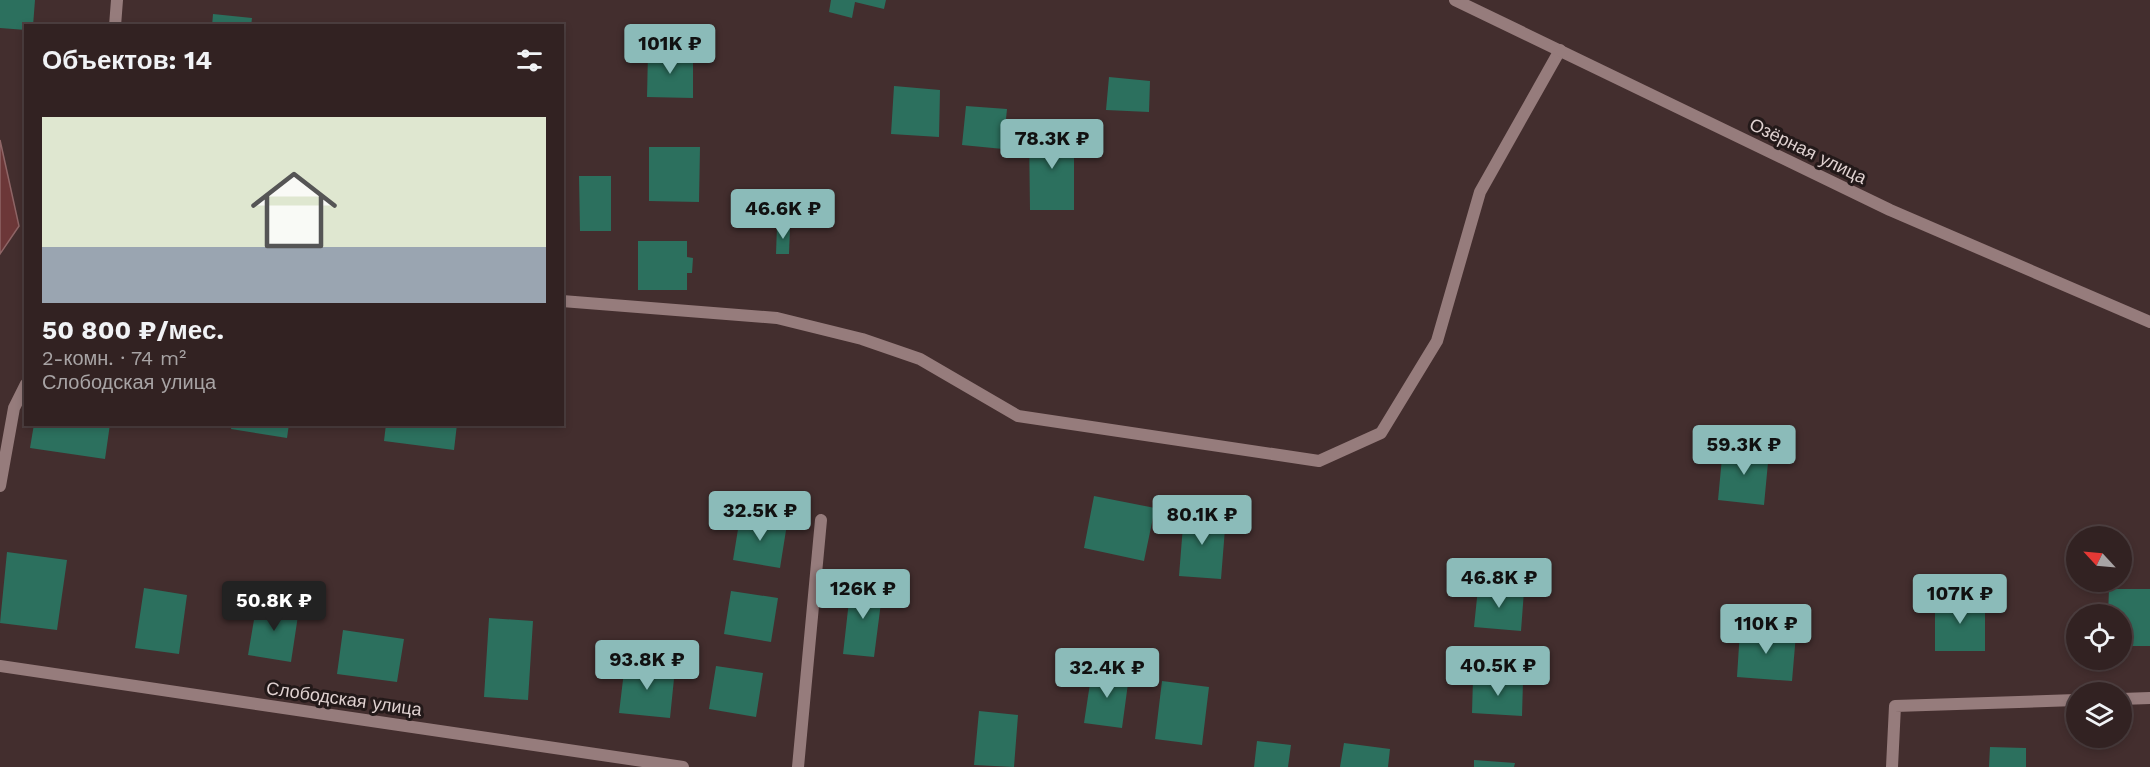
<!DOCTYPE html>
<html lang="ru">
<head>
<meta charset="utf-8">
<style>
	:root { --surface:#322222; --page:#3a2a2a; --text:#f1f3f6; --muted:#a8a4a5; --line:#4d3f40; --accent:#8bbbb9 }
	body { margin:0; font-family:"Work Sans",sans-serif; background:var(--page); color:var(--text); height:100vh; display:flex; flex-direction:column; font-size:22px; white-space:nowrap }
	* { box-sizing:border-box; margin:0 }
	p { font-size:20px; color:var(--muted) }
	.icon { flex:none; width:33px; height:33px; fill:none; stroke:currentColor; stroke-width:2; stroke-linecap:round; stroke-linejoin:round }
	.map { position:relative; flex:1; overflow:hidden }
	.side { position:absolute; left:24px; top:24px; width:540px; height:402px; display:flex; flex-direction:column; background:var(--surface); border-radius:0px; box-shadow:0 3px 9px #0003,0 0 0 2px var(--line) }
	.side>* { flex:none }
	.needle { width:39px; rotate:296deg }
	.controls { position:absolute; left:2066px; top:526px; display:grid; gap:12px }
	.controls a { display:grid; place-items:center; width:66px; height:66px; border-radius:50%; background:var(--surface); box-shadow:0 3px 9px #0003,0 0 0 2px var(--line); font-size:30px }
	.price { position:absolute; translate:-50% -51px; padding:0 14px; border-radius:6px; background:var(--accent); color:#111; font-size:20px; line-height:39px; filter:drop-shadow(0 2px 3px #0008) }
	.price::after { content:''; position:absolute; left:50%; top:36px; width:18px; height:14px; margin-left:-9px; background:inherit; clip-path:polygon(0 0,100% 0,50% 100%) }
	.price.selected { background:#222; color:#fff }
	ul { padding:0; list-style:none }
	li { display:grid; align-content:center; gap:12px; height:318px; padding:0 18px }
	li span { display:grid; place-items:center; height:186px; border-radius:0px; color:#555 }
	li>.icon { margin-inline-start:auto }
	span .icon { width:108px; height:108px; fill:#fffc; stroke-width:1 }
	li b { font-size:26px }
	h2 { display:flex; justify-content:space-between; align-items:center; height:72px; padding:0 18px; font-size:26px }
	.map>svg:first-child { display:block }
	.water { fill:#6c3738; stroke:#8e6566; stroke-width:1.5 }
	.building { fill:#2c705e }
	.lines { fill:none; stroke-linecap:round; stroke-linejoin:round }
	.service { stroke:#967c7c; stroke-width:12 }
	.minor { stroke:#967c7c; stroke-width:12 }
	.labels { text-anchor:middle; stroke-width:6; stroke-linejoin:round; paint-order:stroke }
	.street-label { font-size:18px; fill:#dfd1d0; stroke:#231919 }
</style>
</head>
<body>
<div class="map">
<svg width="2150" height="767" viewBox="0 0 2150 767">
	<rect width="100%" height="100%" fill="#432e2e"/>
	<path class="water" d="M0,140L19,226L0,254Z"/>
	<path class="building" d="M0,0H35L33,26H26V30L0,28Z
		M831,0H886L884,9L855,2L852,18L829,12Z
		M213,14L252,18L251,26H212Z
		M648,52H693V98L647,97Z
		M1109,77L1150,81L1149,112L1106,110Z
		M894,86L940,90L939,137L891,134Z
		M966,106L1007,109L1003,149L962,145Z
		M1029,131H1074V210H1030Z
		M649,147H700L699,202L649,201Z
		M579,176H611V231H580Z
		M777,226L790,227L789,254H776Z
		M638,241H687V257L693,258L692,273H687V290H638Z
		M34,424H110L105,459L30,448Z
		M232,424H289L287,438L231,429Z
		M386,424H457L454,450L384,441Z
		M1723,447L1769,452L1764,505L1718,500Z
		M1094,496L1155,508L1144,561L1084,548Z
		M1184,513L1226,516L1221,579L1179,576Z
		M740,517L787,524L780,568L733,560Z
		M7,552L67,560L57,630L0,623Z
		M851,583L883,587L874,657L843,654Z
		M144,588L187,595L179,654L135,648Z
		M1478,588L1524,591L1521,631L1474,627Z
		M2109,589H2150V646H2121V615H2108Z
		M731,591L778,598L771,642L724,634Z
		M1935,599H1985V651H1935Z
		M257,602L299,609L291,662L248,655Z
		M489,618L533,621L528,700L484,697Z
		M343,630L404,639L397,682L337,674Z
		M1740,630L1796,634L1792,681L1737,677Z
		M625,663L675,669L670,718L619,713Z
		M716,666L763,673L756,717L709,709Z
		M1092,670L1129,676L1122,728L1084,723Z
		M1473,678L1523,681L1522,716L1472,713Z
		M1162,681L1209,687L1202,745L1155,739Z
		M979,711L1018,715L1014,767L974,765Z
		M1257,741L1291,745L1288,767H1254Z
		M1344,743L1390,749L1388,767H1340Z
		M1990,747L2026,748V767H1989Z
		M1474,760L1515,763L1514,767H1474Z"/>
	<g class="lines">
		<path class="service" d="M115,26L117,0
			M562,301L777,318L862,339L920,359L1018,416L1319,461L1381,433L1437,341L1480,192L1560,50
			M0,486L14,408L26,384
			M798,767L821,520"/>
		<path class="minor" d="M1455,0L1890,210L2150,322
			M0,666L683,767
			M2121,699L2150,698
			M1892,767L1895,706L2076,700"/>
	</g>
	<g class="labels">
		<g class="street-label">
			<text transform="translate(1808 151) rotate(26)" y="6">Озёрная улица</text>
			<text transform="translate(344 699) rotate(8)" y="6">Слободская улица</text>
		</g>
	</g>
</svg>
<div class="controls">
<a><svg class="needle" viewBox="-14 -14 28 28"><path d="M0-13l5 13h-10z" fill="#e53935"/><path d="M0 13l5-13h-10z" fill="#a8a4a5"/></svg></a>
<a><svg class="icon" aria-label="locate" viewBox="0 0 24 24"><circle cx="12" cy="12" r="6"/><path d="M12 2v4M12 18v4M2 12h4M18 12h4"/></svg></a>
<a><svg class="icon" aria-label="layers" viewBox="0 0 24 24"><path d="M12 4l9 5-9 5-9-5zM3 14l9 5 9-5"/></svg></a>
</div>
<b class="price" style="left:670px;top:75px">101K ₽</b>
<b class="price" style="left:1052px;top:170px">78.3K ₽</b>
<b class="price" style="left:783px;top:240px">46.6K ₽</b>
<b class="price" style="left:1744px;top:476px">59.3K ₽</b>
<b class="price" style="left:760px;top:542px">32.5K ₽</b>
<b class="price" style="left:1202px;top:546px">80.1K ₽</b>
<b class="price" style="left:1499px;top:609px">46.8K ₽</b>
<b class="price" style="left:863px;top:620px">126K ₽</b>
<b class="price" style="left:1960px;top:625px">107K ₽</b>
<b class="price selected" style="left:274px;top:632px">50.8K ₽</b>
<b class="price" style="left:1766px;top:655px">110K ₽</b>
<b class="price" style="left:647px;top:691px">93.8K ₽</b>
<b class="price" style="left:1498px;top:697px">40.5K ₽</b>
<b class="price" style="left:1107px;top:699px">32.4K ₽</b>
<section class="side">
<h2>Объектов: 14<svg class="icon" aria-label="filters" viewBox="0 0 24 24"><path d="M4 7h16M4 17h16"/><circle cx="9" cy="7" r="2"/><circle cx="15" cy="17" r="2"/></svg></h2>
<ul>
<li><span style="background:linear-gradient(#dfe7d0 70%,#9aa5b1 0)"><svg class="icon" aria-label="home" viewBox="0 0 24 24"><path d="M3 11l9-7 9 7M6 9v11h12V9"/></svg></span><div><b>50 800 ₽/мес.</b><p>2-комн. · 74 m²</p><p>Слободская улица</p></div></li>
</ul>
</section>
</div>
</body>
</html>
